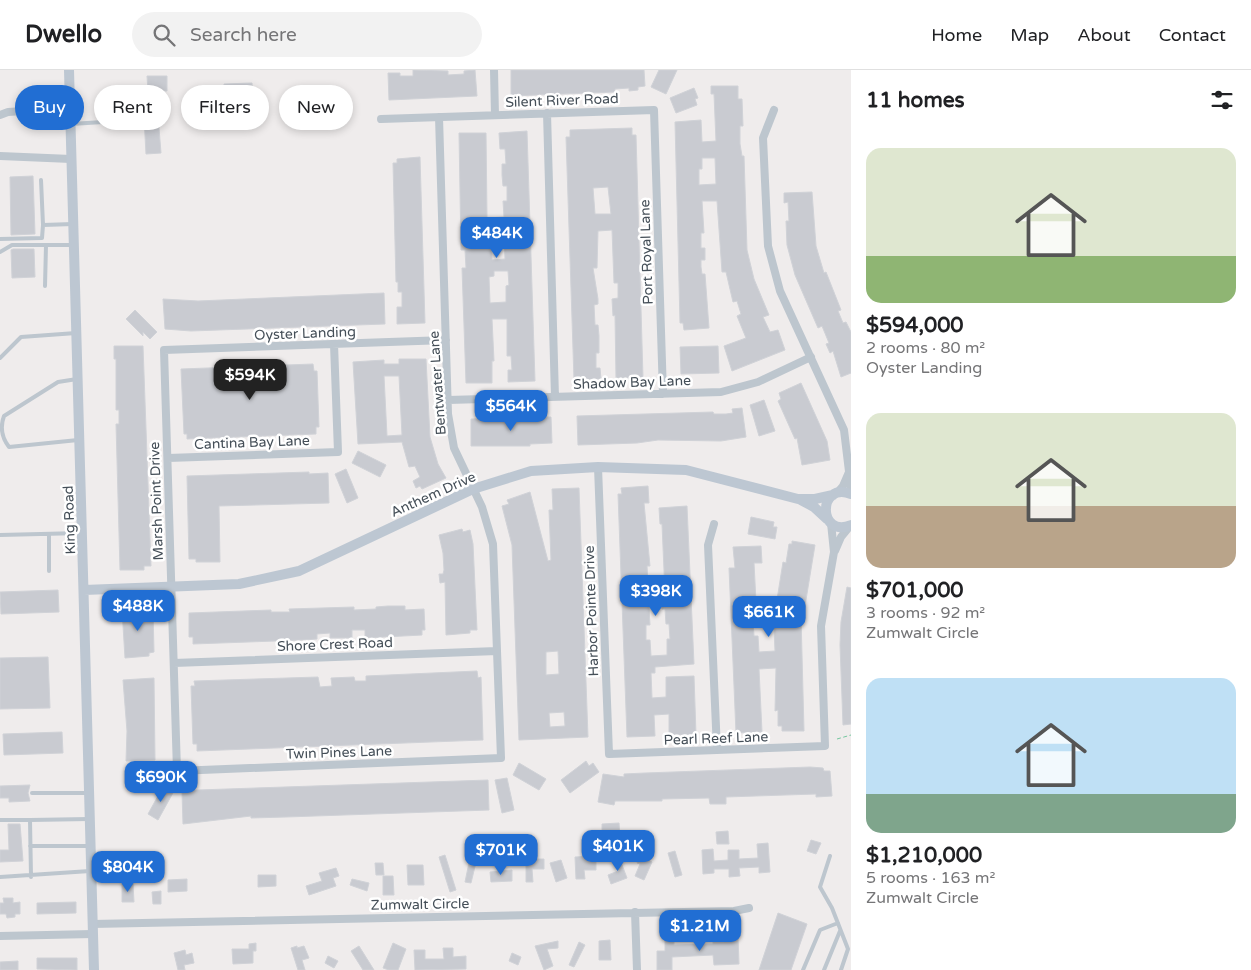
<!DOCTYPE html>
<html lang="en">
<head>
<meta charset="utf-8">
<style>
	:root { --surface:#fff; --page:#f2f2f2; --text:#202124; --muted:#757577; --line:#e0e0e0; --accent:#216ed3 }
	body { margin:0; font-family:"Varela Round",sans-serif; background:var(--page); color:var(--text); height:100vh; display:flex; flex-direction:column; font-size:19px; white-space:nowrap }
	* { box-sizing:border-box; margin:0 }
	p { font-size:16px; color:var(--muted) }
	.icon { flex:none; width:28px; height:28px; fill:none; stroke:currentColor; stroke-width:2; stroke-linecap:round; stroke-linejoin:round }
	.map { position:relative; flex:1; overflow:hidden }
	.drawer { display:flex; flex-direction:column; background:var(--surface); width:400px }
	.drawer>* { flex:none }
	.banner { position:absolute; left:15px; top:15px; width:475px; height:45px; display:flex; gap:10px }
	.price { position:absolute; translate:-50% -42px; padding:0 11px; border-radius:10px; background:var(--accent); color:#fff; font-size:16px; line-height:32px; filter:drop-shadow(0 1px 2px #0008) }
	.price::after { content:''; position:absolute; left:50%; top:30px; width:15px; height:11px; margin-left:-8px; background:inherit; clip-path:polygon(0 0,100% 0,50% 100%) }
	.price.on { background:#222; color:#fff }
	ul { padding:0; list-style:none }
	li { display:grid; align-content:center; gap:10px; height:265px; padding:0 15px }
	li span { display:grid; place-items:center; height:155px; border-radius:15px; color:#555 }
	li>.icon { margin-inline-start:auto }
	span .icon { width:90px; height:90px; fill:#fffc; stroke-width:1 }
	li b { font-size:21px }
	h2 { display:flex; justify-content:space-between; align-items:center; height:60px; padding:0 15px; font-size:21px }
	.chip { padding:0 18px; border-radius:22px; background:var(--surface); box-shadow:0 2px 8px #0003; font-size:18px; line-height:45px }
	.chip.on { background:var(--accent); color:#fff }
	header { display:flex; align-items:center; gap:30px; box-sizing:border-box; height:70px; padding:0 25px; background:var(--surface); border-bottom:1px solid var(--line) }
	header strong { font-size:24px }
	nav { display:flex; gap:28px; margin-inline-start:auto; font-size:18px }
	.search { width:350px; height:45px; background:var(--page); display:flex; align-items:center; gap:12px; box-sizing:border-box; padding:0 18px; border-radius:28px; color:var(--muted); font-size:19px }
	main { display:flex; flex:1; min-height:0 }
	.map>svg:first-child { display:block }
	.building { fill:#c9cbd1; stroke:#d0d2d7; fill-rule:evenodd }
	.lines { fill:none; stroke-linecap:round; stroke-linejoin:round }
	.path { stroke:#75c79f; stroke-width:1; stroke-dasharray:4 2.5; stroke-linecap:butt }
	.lane { stroke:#bdc6ce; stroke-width:4 }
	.street { stroke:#bdc6ce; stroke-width:8 }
	.secondary { stroke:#bdc7d2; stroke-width:10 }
	.labels { text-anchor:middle; stroke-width:5; stroke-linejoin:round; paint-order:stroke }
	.street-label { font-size:14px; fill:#454f58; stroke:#fff }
</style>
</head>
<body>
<header>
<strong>Dwello</strong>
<div class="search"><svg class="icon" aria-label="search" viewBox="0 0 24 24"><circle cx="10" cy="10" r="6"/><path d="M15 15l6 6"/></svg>Search here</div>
<nav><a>Home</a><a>Map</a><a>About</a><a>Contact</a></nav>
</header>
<main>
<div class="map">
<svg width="851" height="900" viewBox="0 0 851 900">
	<rect width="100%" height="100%" fill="#efecec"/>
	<path class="building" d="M413,0L448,1V5L464,4V1L475,0L477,26L389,30L388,3H400V6H413Z
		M511,0H644L645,16L638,17V20L629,21V18L615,19V22L511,26Z
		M659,0H677L666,24L651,17Z
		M147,6H167V21H148Z
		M252,13L253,34L225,35L224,14Z
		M711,16H738V29H742L743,56H740V74L742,86H744L747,180L754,209L769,245L763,247L770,262L778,260L785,280L732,301L724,276L746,268L737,246L741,244L737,231L733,232L726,202H722L717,131H702L704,163H701V178H705V190H701V197L702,204H705L709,258L684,260L683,253H680L675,52L701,50L702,72L716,71L714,24H711ZM702,88H715L716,114L699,115V99H702Z
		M694,18L698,28L695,29L697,35L676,43L670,28Z
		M158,46L161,83L146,84L144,47Z
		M632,58V65H636L643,308H616L615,245L613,246L612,229L618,228V213H614L612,160L598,161L597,198H593L598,229V234L594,235L595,255H598L599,266V283H596V298H600L601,309L574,310L566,67H570V60ZM608,117L611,144H595L593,118Z
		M527,61L535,311L508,312V300H512L511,286H507V249H492L494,291H492V313H466L462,198H466L465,180H461L459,63H486L487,148L504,147L503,131H507V116H503L502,105V94H506L505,79H500L499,63ZM491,164H504L505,189L492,190ZM494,201H508L509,215L506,216V232L490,233L489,207L494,206Z
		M420,87L425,253L397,254V237H402V222H398V212H396L393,93H397V89Z
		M33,106L35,164L11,165L10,107Z
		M812,122L816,176L824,203L826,202L841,240L838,241L843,253L846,252L851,262V303L841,307L833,281L830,283L826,274L829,273L822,256L818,258L795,205L787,175L786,151H789L788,132L784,133V123Z
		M13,179H34L35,207L12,208L11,180Z
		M384,223L385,254L191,261L165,259L163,229L198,231Z
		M135,240L157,262L150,269L143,262V266L126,249Z
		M114,276H143L151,496H144V500H120L116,354H119V340H116V289H114Z
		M718,276L719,303L681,304L680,277Z
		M399,289H426L430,367L438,394L446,408L422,419L420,416L416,418L413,411L420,407L415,396L409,397L402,372L358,374L353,292L384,290V294H399ZM384,306H399L402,365L387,366Z
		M313,294L314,301H317L319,357H316V364L187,369V364H184L181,299Z
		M801,313L827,371L830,390L802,395L797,368L795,369L778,331L781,329L779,323Z
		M764,330L775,361L759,366L750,335Z
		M742,338L746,367L721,371L658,370L637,373L578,375L577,346L713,342L714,344H726L733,343L732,339Z
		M551,347L552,373L530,374V376H471V349Z
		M358,381L386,395L380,407L352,393Z
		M346,399L358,428L347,433L335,404Z
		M309,402V404L328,403L329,433L219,436L220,492H196V489H189L187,406Z
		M648,416L649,433H644L650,496H647L648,513H644L645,528H649V539L650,555H646V570H650L651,586L667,585V569H670L669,554H666L665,539H662V532H660V523H665L662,454H660L659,438L687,436L694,594L655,597V603H651L652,628L666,627V607L694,606L696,665H669V644L654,645L655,666L627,667L618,424H622L621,418Z
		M579,418L588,667L519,670L512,475L502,436L509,434L507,430L530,422L548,491L551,490L549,440H553L552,419ZM558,581L559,604L546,605V582ZM564,642L565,656L550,657L549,643Z
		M751,447L774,452L773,457H777L775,469L748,464Z
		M462,459L463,462L470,460L473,474L477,560H470V563L446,565L445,512L440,513L439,504H443L444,500L443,483L439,465Z
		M792,471L815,475L803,548L801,547L804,661H782V656H778V640L775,641L776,598L759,599L762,662L736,663L729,498H735L733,477L761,476L762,493H754L757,551H753L754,566H758L759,582L775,581L773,536H776L783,492L786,493L789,474H792Z
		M847,517L851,518V654L843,655L840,575L841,552Z
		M58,520L59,542L1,544L0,522Z
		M388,536H405V540L424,539L425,560H422V565L365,568V560H352V568H330V563L317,564V569L303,570L193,574V567H189V543L271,540V542H290L289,539L354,537V540L376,539V537Z
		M148,538V542H153L154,582L149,583V586L125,588L122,539Z
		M48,587L50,638L0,639V588Z
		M477,601L478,608L481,607L483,670L197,681V674H193L191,616H195L194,611L318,607L320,617L332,616L331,608L354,607L355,611H366V606Z
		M154,608L155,690L126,691L127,661L123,610Z
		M62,662L63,683L4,685L3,664Z
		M586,691L589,696L593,693L599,702L570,723L561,710Z
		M519,693L546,709L539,720L513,705Z
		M155,697L159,709L130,717L127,705Z
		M810,697L823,698L824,701H830L832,726L816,727V724L726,727V734H710L709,728L662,729V731H615L614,735L598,732L603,704L624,707V704L645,703Z
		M507,708L514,740L502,743L495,710Z
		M488,710L489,740L286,747L251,748V746L183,754L182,722L198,720Z
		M30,715L28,723L30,731L9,732V728H0V716Z
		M164,715L174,721L158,750L148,744Z
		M619,753L620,768L602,769V754Z
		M8,754H20L23,791L0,792V780H9Z
		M728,761L729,774H717L716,762Z
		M811,770L821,773L816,784L807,781Z
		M768,773L770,802L759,803V797L739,798L740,806L729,807V799H714V803L703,804L702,780L713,779L714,791L728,790V780H739V789L758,788L757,774Z
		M675,781L682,805L675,807L668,783Z
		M471,783L478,784L471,813L465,812Z
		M150,784V791H140V797L120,798L119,785Z
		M445,785L456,820L450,822L439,787Z
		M596,786V800H584L585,809H576L575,787Z
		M640,786L652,792L644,810L635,806L640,794L637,793Z
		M619,787L627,808L611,814L608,805L618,801L613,789Z
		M526,789H544V799H532L533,812H526Z
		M561,790L567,808L556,812L550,793Z
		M375,793H383L384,805H376Z
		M407,795H423L424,815H408Z
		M336,798L339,806L333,808L336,816L309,825L306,816L322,811L319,803Z
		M512,800V811L491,812L490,802Z
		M258,805H276V816L258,817Z
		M383,806H393L394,825H383Z
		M187,809V821L168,822V810Z
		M352,809L369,813L367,821L350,815Z
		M122,814H133L134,832H122Z
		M161,821V834H153L152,822Z
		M3,828H13V833L20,832V844H15V847L7,848L6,844H0V833H4Z
		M76,832V843L37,844V833Z
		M778,843L807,854L791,900H759Z
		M738,867L739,894L714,895L713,885L672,887V900H657V881H665V868H674V875L713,874V872H724V868Z
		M610,870L611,890H599V871Z
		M558,871V878L547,879L553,896L544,900L535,876Z
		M579,872L585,875L574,897L569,895Z
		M256,873V881H253V893L233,894L232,879H249V874Z
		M393,873L406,879L398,900H389L383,898Z
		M297,876V878L304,876L309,888L302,890L305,900H298L291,878Z
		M359,876L374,900H363L351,881Z
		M443,878H453V887L466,886V899L415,900L414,880H425V889H444Z
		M185,880L186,885L192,883L194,893L184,895L185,900H178L174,883Z
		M512,883L521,887L518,895L509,891Z
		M328,886L338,891L334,898L325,893Z
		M37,888H77V900L37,899Z
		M18,891V900H0V892Z"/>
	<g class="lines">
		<path class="path" d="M837,669L851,665"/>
		<path class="lane" d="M71,54L103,52L153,34
			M41,110L43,155L73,154
			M0,169L42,168L43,155
			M0,182L12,175H74
			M45,216L46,175
			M0,288L21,267L76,263
			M77,309L58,312L4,346C0,357 2,368 9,377L78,370
			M49,464V501
			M0,465L81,463
			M32,723H88
			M0,750H30L31,807
			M30,750L89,749
			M30,776H90
			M830,786L820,817L832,838L848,879L841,900
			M0,807L90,801
			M803,900L820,860L838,853
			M824,900L840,861"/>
		<path class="street" d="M494,0L495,45
			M774,40L763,68L768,176L780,221L844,360L851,418
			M547,43L555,327
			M0,45L8,42L70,38
			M439,47L448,344L454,378L482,437L493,474L501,688L177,701L164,280L446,270
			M381,49L654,40L663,324
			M0,86L71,89
			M448,330L721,322L758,312L811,287
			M168,388L338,382L334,274
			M598,397L609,684L825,676L821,556L834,482L831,453
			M837,423L843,416L849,402
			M714,454L708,475L717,680
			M835,481L841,467L849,457
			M174,593L497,581
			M635,842L637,900
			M92,854L734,841L749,838
			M0,866L93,864"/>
		<path class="secondary" d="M69,0L94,900
			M851,424C817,411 818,469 851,455
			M801,430L814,437L827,449
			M84,520L239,514L299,501L473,419L531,401L598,397L686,400L798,429H815L833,425"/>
	</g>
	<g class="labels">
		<g class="street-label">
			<text transform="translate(562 30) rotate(-2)" y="5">Silent River Road</text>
			<text transform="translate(646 182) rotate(-92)" y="5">Port Royal Lane</text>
			<text transform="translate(305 263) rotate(-2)" y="5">Oyster Landing</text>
			<text transform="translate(632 312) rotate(-2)" y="5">Shadow Bay Lane</text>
			<text transform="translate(437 313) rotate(-94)" y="5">Bentwater Lane</text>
			<text transform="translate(252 372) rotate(-2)" y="5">Cantina Bay Lane</text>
			<text transform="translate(433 424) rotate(-24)" y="5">Anthem Drive</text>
			<text transform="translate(156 431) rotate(-92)" y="5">Marsh Point Drive</text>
			<text transform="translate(69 450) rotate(-92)" y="5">King Road</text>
			<text transform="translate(591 541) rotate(-92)" y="5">Harbor Pointe Drive</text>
			<text transform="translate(335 574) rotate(-2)" y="5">Shore Crest Road</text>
			<text transform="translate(716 668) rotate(-2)" y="5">Pearl Reef Lane</text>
			<text transform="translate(339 682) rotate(-2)" y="5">Twin Pines Lane</text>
			<text transform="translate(420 834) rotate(-1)" y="5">Zumwalt Circle</text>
		</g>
	</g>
</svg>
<b class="price" style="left:497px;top:189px">$484K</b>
<b class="price on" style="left:250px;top:331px">$594K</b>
<b class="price" style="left:511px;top:362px">$564K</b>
<b class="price" style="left:656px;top:547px">$398K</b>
<b class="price" style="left:138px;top:562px">$488K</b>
<b class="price" style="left:769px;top:568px">$661K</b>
<b class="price" style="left:161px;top:733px">$690K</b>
<b class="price" style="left:618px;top:802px">$401K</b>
<b class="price" style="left:501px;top:806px">$701K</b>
<b class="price" style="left:128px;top:823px">$804K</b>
<b class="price" style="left:700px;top:882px">$1.21M</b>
<div class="banner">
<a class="chip on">Buy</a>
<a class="chip">Rent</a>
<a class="chip">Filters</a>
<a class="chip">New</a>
</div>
</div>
<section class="drawer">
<h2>11 homes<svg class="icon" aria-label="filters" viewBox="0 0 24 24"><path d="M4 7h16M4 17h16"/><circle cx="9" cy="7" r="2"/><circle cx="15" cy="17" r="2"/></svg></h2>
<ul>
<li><span style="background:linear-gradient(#dfe7d0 70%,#8fb573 0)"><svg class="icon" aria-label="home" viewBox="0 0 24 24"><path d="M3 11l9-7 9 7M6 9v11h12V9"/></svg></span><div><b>$594,000</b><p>2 rooms · 80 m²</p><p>Oyster Landing</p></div></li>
<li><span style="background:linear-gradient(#dfe7d0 60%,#b9a48a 0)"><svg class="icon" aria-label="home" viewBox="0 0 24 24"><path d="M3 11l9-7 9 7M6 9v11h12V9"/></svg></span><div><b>$701,000</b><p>3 rooms · 92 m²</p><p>Zumwalt Circle</p></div></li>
<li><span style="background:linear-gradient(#bfe0f5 75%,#7fa58c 0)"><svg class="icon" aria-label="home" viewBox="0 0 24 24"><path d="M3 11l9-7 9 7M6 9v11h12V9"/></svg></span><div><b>$1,210,000</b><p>5 rooms · 163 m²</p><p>Zumwalt Circle</p></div></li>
</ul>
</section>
</main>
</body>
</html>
